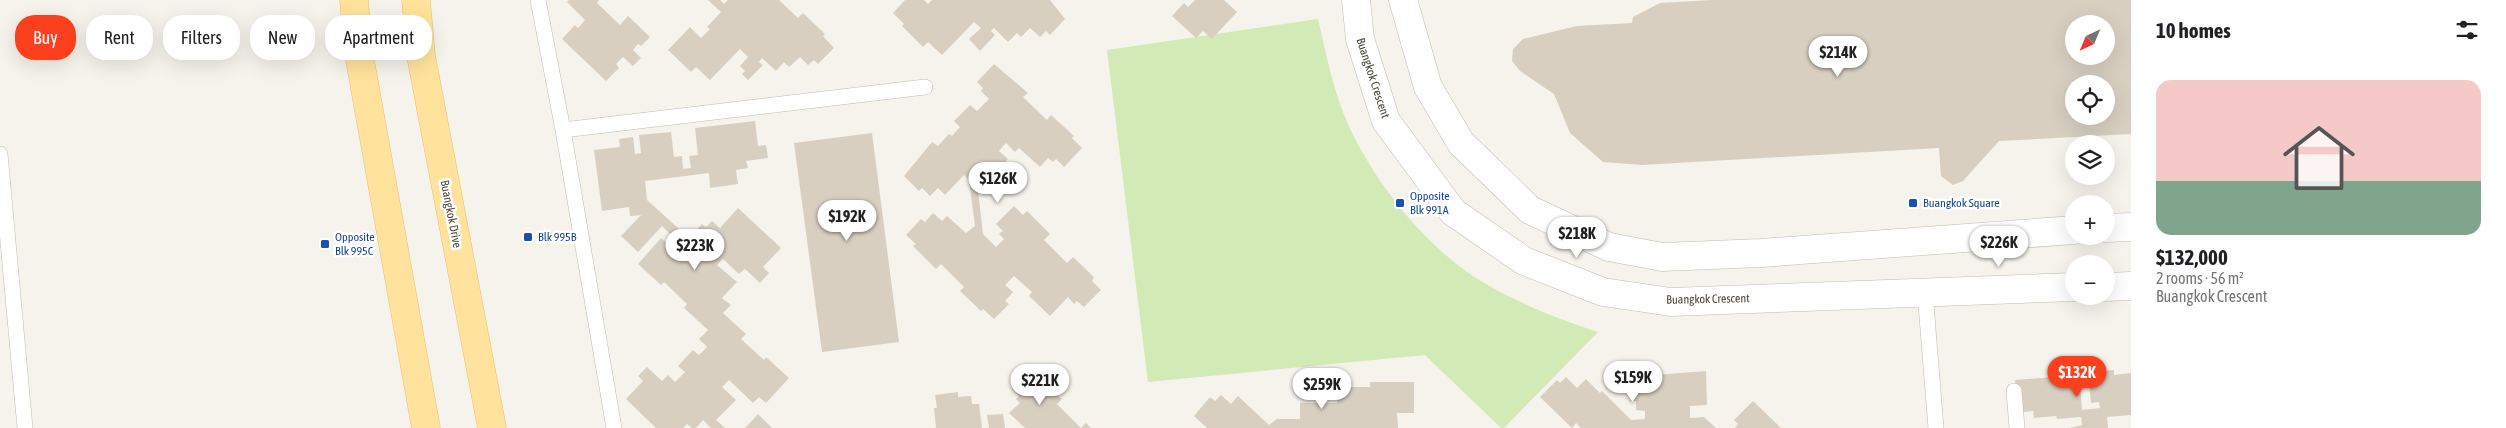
<!DOCTYPE html>
<html lang="en">
<head>
<meta charset="utf-8">
<style>
	:root { --surface:#fff; --page:#f2f2f2; --text:#202124; --muted:#757577; --accent:#fc3f1d }
	body { margin:0; font-family:"Asap Condensed",sans-serif; background:var(--page); color:var(--text); height:100vh; display:flex; flex-direction:column; font-size:19px; white-space:nowrap }
	* { box-sizing:border-box; margin:0 }
	p { font-size:16px; color:var(--muted) }
	.icon { flex:none; width:28px; height:28px; fill:none; stroke:currentColor; stroke-width:2; stroke-linecap:round; stroke-linejoin:round }
	.map { position:relative; flex:1; overflow:hidden }
	.side { display:flex; flex-direction:column; background:var(--surface); width:375px }
	.side>* { flex:none }
	.banner { position:absolute; left:15px; top:15px; width:475px; height:45px; display:flex; gap:10px }
	.needle { width:32px; rotate:224deg }
	.fabs { position:absolute; left:2065px; top:15px; display:grid; gap:10px }
	.fabs a { display:grid; place-items:center; width:50px; height:50px; border-radius:50%; background:var(--surface); box-shadow:0 5px 20px #0002; font-size:25px }
	.price { position:absolute; translate:-50% -42px; padding:0 11px; border-radius:18px; background:#fff; color:#222; font-size:16px; line-height:32px; filter:drop-shadow(0 1px 2px #0008) }
	.price::after { content:''; position:absolute; left:50%; top:30px; width:15px; height:11px; margin-left:-8px; background:inherit; clip-path:polygon(0 0,100% 0,50% 100%) }
	.price.current { background:var(--accent); color:#fff }
	ul { padding:0; list-style:none }
	li { display:grid; align-content:center; gap:10px; height:265px; padding:0 25px }
	li span { display:grid; place-items:center; height:155px; border-radius:15px; color:#555 }
	li>.icon { margin-inline-start:auto }
	span .icon { width:90px; height:90px; fill:#fffc; stroke-width:1 }
	li b { font-size:21px }
	h2 { display:flex; justify-content:space-between; align-items:center; height:60px; padding:0 25px; font-size:21px }
	.pill { padding:0 18px; border-radius:20px; background:var(--surface); box-shadow:0 5px 20px #0002; font-size:18px; line-height:45px }
	.pill.current { background:var(--accent); color:#fff }
	main { display:flex; flex:1; min-height:0 }
	.map>svg:first-child { display:block }
	.green { fill:#d2eab5 }
	.building { fill:#d8cfc1; fill-rule:evenodd }
	.lines { fill:none; stroke-linecap:round; stroke-linejoin:round }
	.lane-casing { stroke:#c2bbae; stroke-width:16 }
	.street-casing { stroke:#c2bbae; stroke-width:29 }
	.primary-casing { stroke:#e6c16a; stroke-width:29 }
	.lane { stroke:#fff; stroke-width:15 }
	.street { stroke:#fff; stroke-width:28 }
	.primary { stroke:#ffe39c; stroke-width:28 }
	.transit-dot { fill:#1a4fb4; stroke:#fff; stroke-width:2 }
	.labels { text-anchor:middle; stroke-width:5; stroke-linejoin:round; paint-order:stroke }
	.street-label { font-size:12px; fill:#4b4439; stroke:#fff }
	.transit-label { font-size:12px; fill:#164399; stroke:#fff; text-anchor:start }
</style>
</head>
<body>
<main>
<div class="map">
<svg width="2131" height="428" viewBox="0 0 2131 428">
	<rect width="100%" height="100%" fill="#f6f3ec"/>
	<path class="green" d="M1318,19C1326,54 1333,89 1347,122C1373,180 1422,243 1476,278C1514,302 1556,318 1598,332L1504,428H1501L1425,355L1148,382L1107,50Z"/>
	<path class="building" d="M569,0H599L597,3L620,25L628,16L650,37L641,46L638,44L633,50L641,58L633,66L623,57L616,64L619,68L606,81L562,39L575,25L578,28L585,20L567,2Z
		M708,0H720L724,4L728,0H779L798,18L803,13L825,34L823,36L834,48L818,64L814,60L808,65L800,57L789,67L784,62L776,71L762,58L759,62L763,65L748,80L742,74L745,71L740,66L748,57L740,49L710,80L696,67L691,72L668,50L690,27L701,38L710,29L707,27L721,12Z
		M905,0H924L928,4L932,0H1050L1065,19L1050,35L1046,31L1040,37L1030,28L1021,37L1017,33L1008,42L994,28L991,31L995,35L980,51L969,39L981,28L974,22L942,55L928,42L923,47L902,26L904,24L893,13Z
		M1195,0H1224L1237,12L1212,39L1203,31L1196,38L1172,16L1184,3L1188,7Z
		M1712,0H2131V134L1999,141L1963,181L1953,185L1941,176L1939,148L1642,165L1603,162L1570,133L1554,94L1520,71L1512,61L1513,49L1523,39L1577,26L1632,23L1633,17L1660,3ZM2074,24H2106V56H2074ZM2074,84H2106V116H2074Z
		M994,64L1028,93L1023,97L1047,120L1051,115L1074,136L1072,138L1082,148L1064,167L1056,159L1053,162L1048,158L1040,167L1019,148L1015,152L1006,143L999,151L1008,159L988,179L979,170L976,173L983,234L996,247L1004,239L999,234L1003,231L996,224L1014,206L1023,215L1027,211L1050,234L1044,240L1067,263L1073,257L1094,277L1092,281L1101,290L1084,307L1077,301L1074,304L1068,297L1050,316L1029,296L1032,292L1014,276L1005,285L1013,292L1005,301L1009,304L994,319L983,309L981,311L960,291L964,287L941,264L936,269L913,246L916,244L906,235L921,219L925,222L933,213L942,221L947,216L966,233L975,226L969,180L964,175L945,195L938,188L930,196L922,188L919,191L904,176L932,142L938,146L949,134L952,136L960,127L954,121L970,105L977,111L989,99L981,91L983,88L977,82Z
		M755,121L758,146L766,145L768,158L746,161L748,168L736,170L738,184L710,188L709,173L645,181L647,200L689,238L702,224L706,227L712,221L720,228L738,208L781,248L763,267L769,273L760,283L745,269L739,274L723,259L717,265L737,282L722,298L731,305L723,313L746,334L741,339L764,360L766,357L789,378L766,403L759,397L753,403L729,380L722,387L736,400L716,420L725,428H711L703,420L696,428H692L687,424L683,428H656L626,399L643,381L638,376L647,367L662,381L668,375L675,382L685,372L678,366L693,350L699,355L707,347L699,339L708,330L684,308L687,304L664,282L661,285L638,264L661,238L671,247L677,241L662,226L638,252L621,236L641,215L630,216L629,207L602,211L594,150L620,147L619,139L633,137L635,154L641,153L639,135L671,132L674,157L682,156L683,169L691,168L689,156L698,155L695,128Z
		M872,133L899,342L822,352L794,143Z
		M1029,370L1062,399L1057,404L1081,428L1086,423L1091,428H1025L1009,413L1020,403L1016,399L1019,396L1012,389Z
		M2114,370V375L2131,373V415L2107,417L2108,428H2070L2082,425L2081,417L2057,419L2056,416L2034,418L2033,411L2022,412L2017,402L2015,380L2053,377L2054,383L2068,381L2069,387L2080,386L2082,410L2100,408L2099,402L2091,403L2088,372Z
		M1706,371L1707,405L1690,406V418L1704,417L1716,428H1581L1576,423L1572,428L1540,397L1557,380L1560,383L1566,377L1577,388L1586,379L1600,393L1602,391L1631,420L1645,419V411L1636,410V401H1630L1629,377Z
		M1370,382H1414V413H1397L1398,428H1207L1194,416L1210,397L1215,401L1221,395L1231,404L1238,396L1269,425L1277,419H1300V403H1337L1338,387H1370Z
		M958,392V397L971,396L972,404H979L982,428H936L934,408H937L935,395Z
		M1753,401L1781,428H1735L1738,424L1734,420Z
		M758,414L772,428H745Z
		M1003,414L1005,428H989L987,415Z"/>
	<g class="lines">
		<defs>
			<path id="lane" d="M538,0L563,130L614,428
				M563,130L925,87
				M0,154L25,428
				M1925,292L1936,428
				M2014,391L2017,428"/>
			<path id="street" d="M1356,0L1360,39L1386,121L1453,212L1524,261L1603,292L1671,302L2074,287
				M1403,0L1428,87L1461,143L1530,210L1609,247L1662,257L1761,253L2074,230
				M2106,228L2131,227
				M2106,287L2131,286"/>
			<path id="primary" d="M354,0L358,49L426,428
				M416,0L421,56L492,428"/>
		</defs>
		<use href="#lane" class="lane-casing"/>
		<use href="#street" class="street-casing"/>
		<use href="#primary" class="primary-casing"/>
		<use href="#lane" class="lane"/>
		<use href="#street" class="street"/>
		<use href="#primary" class="primary"/>
	</g>
	<g class="transit-dot">
		<rect x="1395" y="198" width="10" height="10" rx="2.5"/>
		<rect x="1908" y="198" width="10" height="10" rx="2.5"/>
		<rect x="523" y="232" width="10" height="10" rx="2.5"/>
		<rect x="320" y="239" width="10" height="10" rx="2.5"/>
	</g>
	<g class="labels">
		<g class="street-label">
			<text transform="translate(1373 78) rotate(72)" y="4">Buangkok Crescent</text>
			<text transform="translate(451 214) rotate(79)" y="4">Buangkok Drive</text>
			<text transform="translate(1708 299) rotate(-1)" y="4">Buangkok Crescent</text>
		</g>
		<g class="transit-label">
			<text x="1410" y="200">Opposite<tspan x="1410" dy="14">Blk 991A</tspan></text>
			<text x="1923" y="207">Buangkok Square</text>
			<text x="335" y="241">Opposite<tspan x="335" dy="14">Blk 995C</tspan></text>
			<text x="538" y="241">Blk 995B</text>
		</g>
	</g>
</svg>
<div class="fabs">
<a><svg class="needle" viewBox="-14 -14 28 28"><path d="M0-13l5 13h-10z" fill="#e53935"/><path d="M0 13l5-13h-10z" fill="#757577"/></svg></a>
<a><svg class="icon" aria-label="locate" viewBox="0 0 24 24"><circle cx="12" cy="12" r="6"/><path d="M12 2v4M12 18v4M2 12h4M18 12h4"/></svg></a>
<a><svg class="icon" aria-label="layers" viewBox="0 0 24 24"><path d="M12 4l9 5-9 5-9-5zM3 14l9 5 9-5"/></svg></a>
<a>+</a>
<a>−</a>
</div>
<b class="price" style="left:1838px;top:78px">$214K</b>
<b class="price" style="left:998px;top:204px">$126K</b>
<b class="price" style="left:847px;top:242px">$192K</b>
<b class="price" style="left:1577px;top:259px">$218K</b>
<b class="price" style="left:1999px;top:268px">$226K</b>
<b class="price" style="left:695px;top:271px">$223K</b>
<b class="price current" style="left:2077px;top:398px">$132K</b>
<b class="price" style="left:1633px;top:403px">$159K</b>
<b class="price" style="left:1040px;top:406px">$221K</b>
<b class="price" style="left:1322px;top:410px">$259K</b>
<div class="banner">
<a class="pill current">Buy</a>
<a class="pill">Rent</a>
<a class="pill">Filters</a>
<a class="pill">New</a>
<a class="pill">Apartment</a>
</div>
</div>
<section class="side">
<h2>10 homes<svg class="icon" aria-label="filters" viewBox="0 0 24 24"><path d="M4 7h16M4 17h16"/><circle cx="9" cy="7" r="2"/><circle cx="15" cy="17" r="2"/></svg></h2>
<ul>
<li><span style="background:linear-gradient(#f6c9c9 65%,#7fa58c 0)"><svg class="icon" aria-label="home" viewBox="0 0 24 24"><path d="M3 11l9-7 9 7M6 9v11h12V9"/></svg></span><div><b>$132,000</b><p>2 rooms · 56 m²</p><p>Buangkok Crescent</p></div></li>
</ul>
</section>
</main>
</body>
</html>
